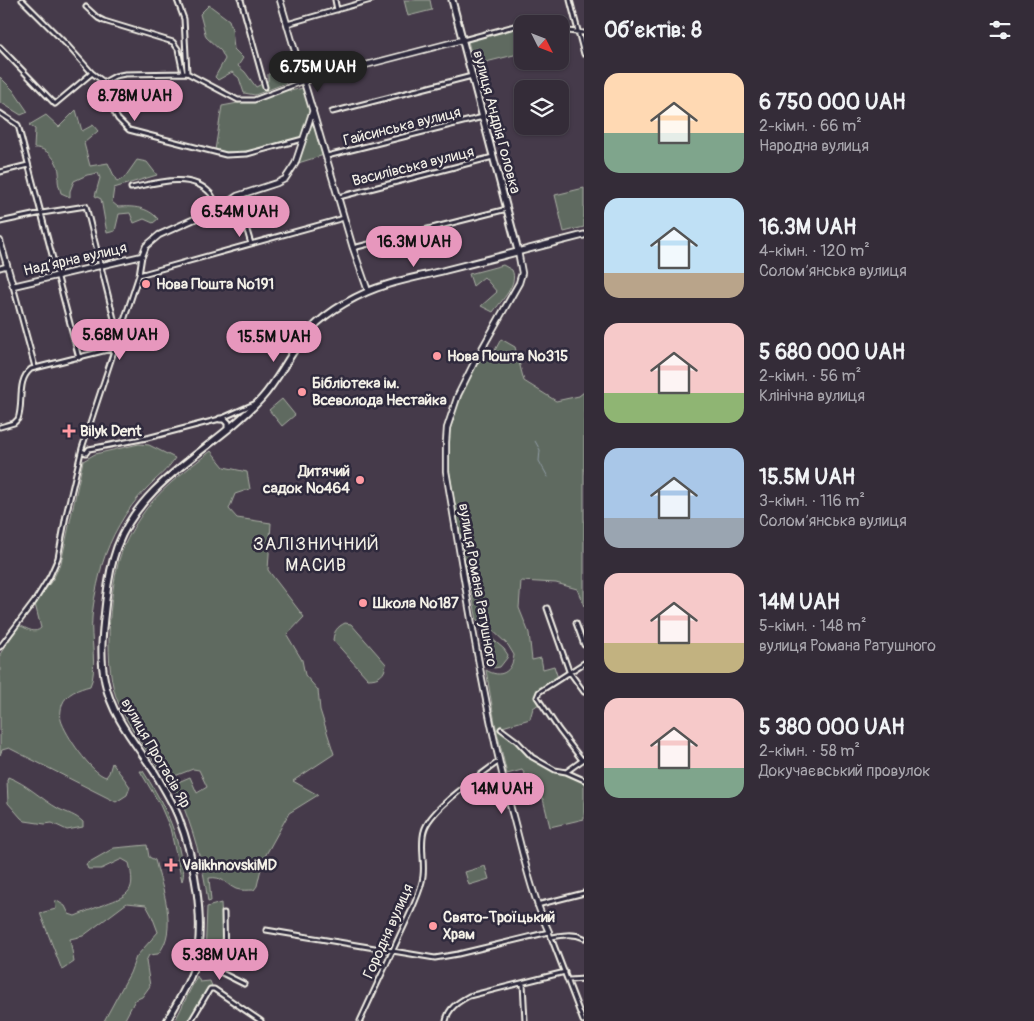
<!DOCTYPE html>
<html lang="uk">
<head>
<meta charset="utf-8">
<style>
	:root { --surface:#342c38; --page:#3c3440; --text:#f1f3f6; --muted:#a9a7ae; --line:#4e4853; --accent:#e797bd }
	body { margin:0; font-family:Pangolin,sans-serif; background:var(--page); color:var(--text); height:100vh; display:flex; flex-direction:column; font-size:19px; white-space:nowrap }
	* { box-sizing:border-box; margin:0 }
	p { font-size:16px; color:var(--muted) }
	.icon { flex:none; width:28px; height:28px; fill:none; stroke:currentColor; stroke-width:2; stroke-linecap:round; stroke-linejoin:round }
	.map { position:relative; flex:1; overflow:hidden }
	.sheet { display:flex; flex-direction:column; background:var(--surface); width:450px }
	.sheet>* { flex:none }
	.needle { width:32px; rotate:132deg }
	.controls { position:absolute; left:514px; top:15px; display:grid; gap:10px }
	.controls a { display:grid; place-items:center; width:55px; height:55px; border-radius:10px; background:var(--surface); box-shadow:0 1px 4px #0004,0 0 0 1px var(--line); font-size:25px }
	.price { position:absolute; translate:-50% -42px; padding:0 11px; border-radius:18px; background:var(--accent); color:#111; font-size:16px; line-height:32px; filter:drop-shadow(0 1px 2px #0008) }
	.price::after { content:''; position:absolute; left:50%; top:30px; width:15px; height:11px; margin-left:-8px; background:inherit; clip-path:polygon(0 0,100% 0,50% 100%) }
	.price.current { background:#222; color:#fff }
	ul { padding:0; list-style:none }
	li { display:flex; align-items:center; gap:15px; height:125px; padding:0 20px }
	li span { display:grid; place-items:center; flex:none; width:140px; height:100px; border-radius:15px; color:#555 }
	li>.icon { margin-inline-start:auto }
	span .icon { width:60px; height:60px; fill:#fffc; stroke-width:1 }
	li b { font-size:21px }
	h2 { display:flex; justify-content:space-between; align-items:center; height:60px; padding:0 20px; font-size:21px }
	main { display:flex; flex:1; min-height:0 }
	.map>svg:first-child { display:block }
	.green { fill:#5f6b60; stroke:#aaaea4 }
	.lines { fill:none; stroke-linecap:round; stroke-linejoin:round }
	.stream { stroke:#909ba5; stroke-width:1 }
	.minor-casing { stroke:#f4f1e8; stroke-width:7 }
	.tertiary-casing { stroke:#f4f1e8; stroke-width:8 }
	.secondary-casing { stroke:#f4f1e8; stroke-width:9 }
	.minor { stroke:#2f2a3d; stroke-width:3 }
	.tertiary { stroke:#2f2a3d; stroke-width:4.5 }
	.secondary { stroke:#2f2a3d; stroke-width:5 }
	.poi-dot { fill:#ff9aa2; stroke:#2f2a3d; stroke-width:2 }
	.labels { text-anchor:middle; stroke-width:5; stroke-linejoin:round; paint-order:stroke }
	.street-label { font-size:15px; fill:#f4f1e8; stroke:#2f2a3d }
	.poi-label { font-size:15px; font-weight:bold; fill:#f4f1e8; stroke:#2f2a3d; text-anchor:start }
	.quarter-label { font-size:18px; letter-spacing:1px; fill:#f4f1e8; stroke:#2f2a3d }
</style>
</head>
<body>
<main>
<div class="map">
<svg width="584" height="1021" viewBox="0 0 584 1021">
	<rect width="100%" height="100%" fill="#453a4a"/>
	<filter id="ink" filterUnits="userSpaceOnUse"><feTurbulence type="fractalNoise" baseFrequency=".02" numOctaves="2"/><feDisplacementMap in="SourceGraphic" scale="10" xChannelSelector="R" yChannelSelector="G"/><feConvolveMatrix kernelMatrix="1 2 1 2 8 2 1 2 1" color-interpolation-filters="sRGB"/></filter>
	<g filter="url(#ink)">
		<path class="green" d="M404,0H430L432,10L408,16Z
			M209,5L229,20L232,29L234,49L243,58L238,66L245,72L256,87L268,81V74L278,73L281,64L286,83L255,95L244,93L239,78L232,72L218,80L215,77L225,59L221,51L206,37L200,14Z
			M518,26L522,27V53L474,65L468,41L478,38V36Z
			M0,77L13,90L28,112L21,115L0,102Z
			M288,87L290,91L303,88L310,110L301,137C273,144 244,157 215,150L222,106L254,100Z
			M76,110L82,131L93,125L98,131L84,143L90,166L108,163L117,182L125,177L137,160L147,162L157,175L114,188L112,202L118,207C133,206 148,207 158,219L153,223L144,219L134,223L130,213L119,214L115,231L107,233L101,199L95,196L100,178L98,173L87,175L74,181L70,191V197L61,193C60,189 58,184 58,180C58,173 60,180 59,172C58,160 46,147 34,148L35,129L29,125L46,115L59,127Z
			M313,110L327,154L295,164Z
			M584,188V227L564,232L555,195Z
			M503,265L512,270C519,284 501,301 493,312L481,306L497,292L484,277L473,286L469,274Z
			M501,339L515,347L524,381L556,401L579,396L584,392V606L577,589L556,583L521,581L519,608L529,633L532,660L541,658L543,669L554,666L558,678L537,692L535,697L539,704L533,708L530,719L499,728L500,731L516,742L531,758L552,769L566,772L584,780V819L550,827L543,799L522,770L507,774L495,723L486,670C501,679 512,672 514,655L508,645L490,628L487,630L477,620C469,579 460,539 454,499C450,477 446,455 449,433C454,403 471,375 486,349L493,354Z
			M282,399L295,415L282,426L269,410Z
			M139,444L149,445L175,458C168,470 155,479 146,489C126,509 110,538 102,565C98,582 93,601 92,618C90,637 98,671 90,686C79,689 66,693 62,705C61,708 60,716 61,720C65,734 91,773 106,777L109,773L112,763L126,781L130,787L127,795L116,802L9,748L2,750L0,755V654L19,626H21C28,629 35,634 41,628L35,604L53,579L61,563L83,461L95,454Z
			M211,451L224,467L247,472L250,489L235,494L229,509L237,518L271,523L268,570L304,617L287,635L302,660L305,675L318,690L320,710L334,754L293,781L318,795L289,813L263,860L257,886L254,890C248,890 241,891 236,889C225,884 223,876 209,878L211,901L208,902C203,863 193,829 178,793H176L171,785L190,777L197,793L207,787L199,770L193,769L167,779C150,755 130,730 118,702C103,668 109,596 119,560C123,546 131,531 139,519C157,491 185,471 211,451Z
			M345,623L351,624L386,664C385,675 379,679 368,679L333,640C334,631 337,627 345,623Z
			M481,629L504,649L508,655L507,658L500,667L494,668L485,661Z
			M140,771H143C161,799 175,825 181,858C183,865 185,874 182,881L170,828L160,805Z
			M8,777C27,784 41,799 59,809C67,813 76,815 83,822V827L67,830L52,823L45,824L25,821L21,818L8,803L7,780Z
			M147,845L149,857L155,860C162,888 179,930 158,954L149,955L146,961L150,986L142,997L135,1000L124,1021H104L130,973L136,957L158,932L152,916L146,905L127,903L83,936L70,939L74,962L62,970L40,913L56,909L55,901H57L65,906L69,914L75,916C85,912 95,908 105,904C130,895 136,891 129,863L122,859L101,869H88L86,864L114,848Z
			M485,866L489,879L469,885L465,872Z
			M221,903L223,949L221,963L217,966L205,958L207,907Z
			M197,976L200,982L210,981L212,986L207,989L189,1021H175Z"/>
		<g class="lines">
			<path class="stream" d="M535,441L540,450L539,461L548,477"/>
			<defs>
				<path id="minor" d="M22,0L68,46L92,73L104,82L111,106L118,119L129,130L226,155L247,154L303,139
					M177,0L184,19L187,73
					M241,0L265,87
					M335,0L337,10
					M570,0L584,54
					M86,7L98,18L104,21L173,42L178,49L183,73
					M287,24L371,0
					M560,30L584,33
					M463,40L518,25L522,26
					M0,47L55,104L92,73
					M104,82L115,76L125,74L187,73L238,100H254L304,81
					M332,112L472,76
					M0,113L18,125L79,358
					M327,156L483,117
					M0,172L28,165
					M131,188C155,183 192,171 211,194C214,198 216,203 219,208
					M237,196L251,244
					M339,197L493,157
					M0,222L42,213L86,206L118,335
					M353,248L507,209
					M0,268L7,266
					M139,275L344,218
					M13,286L35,367
					M104,330L116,328
					M0,427L14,423L18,419C24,403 16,381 31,369L115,348L111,341L107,342L104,330L91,333
					M82,451L86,453L89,449L147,438L220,419L254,404
					M547,608L569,671L584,692
					M576,623L584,645
					M0,647L34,602L50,576L58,558L66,515L82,448L139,275L142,256
					M501,729L517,741L532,757L555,770L566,772L584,780
					M582,760L559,730L537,697L539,692L584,663
					M566,772L584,759
					M537,905L584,893
					M266,930L435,958L458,954L549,932L583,1021
					M552,937C564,935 573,933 584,938
					M196,960L207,963L220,972L244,984
					M220,972L225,965L224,913
					M569,980L584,979
					M523,983L525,1021
					M191,1021L210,989H214L261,1021
					M360,1021L412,909C416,899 422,887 423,876C425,862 420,845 424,831C430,808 480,776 499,761
					M446,1021C448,1008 458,1002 469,996L565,972"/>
				<path id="tertiary" d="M280,0L353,248L368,291
					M304,81L462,40
					M0,241L13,286L142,256L146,246L159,235L219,208L237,196L277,183L285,179L295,164L313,110
					M518,251L522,273L519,283L475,361L458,395L447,428L446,442V471C466,588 483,706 514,820C524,858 532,896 549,932"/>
				<path id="secondary" d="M452,0L518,251
					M220,419H224L228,423V429
					M167,1021C176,1004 188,986 194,967C207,925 194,856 178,816C172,801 163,787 155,773C136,744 112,717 105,682C99,655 103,627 106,600C108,582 111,564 117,547C143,478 214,450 261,399C276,383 285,363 298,345C314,321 340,304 367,292C391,281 420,277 446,270C492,258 538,247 584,235"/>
			</defs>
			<use href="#minor" class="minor-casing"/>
			<use href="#tertiary" class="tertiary-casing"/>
			<use href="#secondary" class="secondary-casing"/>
			<use href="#minor" class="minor"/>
			<use href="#tertiary" class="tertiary"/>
			<use href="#secondary" class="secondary"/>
		</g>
	</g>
	<g class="poi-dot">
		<circle cx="146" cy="284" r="5"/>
		<circle cx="437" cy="356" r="5"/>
		<circle cx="302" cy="392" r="5"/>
		<path d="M66.5 423.5h5v5h5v5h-5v5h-5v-5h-5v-5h5z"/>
		<circle cx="360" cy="480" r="5"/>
		<circle cx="363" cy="603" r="5"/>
		<path d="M168.5 857.5h5v5h5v5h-5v5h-5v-5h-5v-5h5z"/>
		<circle cx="433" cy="926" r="5"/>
	</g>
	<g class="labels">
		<g class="street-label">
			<text transform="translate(497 122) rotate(75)" y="5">вулиця Андрія Головка</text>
			<text transform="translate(402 126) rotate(-14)" y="5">Гайсинська вулиця</text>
			<text transform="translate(413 166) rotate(-14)" y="5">Василівська вулиця</text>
			<text transform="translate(75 259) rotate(-13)" y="5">Надʼярна вулиця</text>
			<text transform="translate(478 585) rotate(80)" y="5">вулиця Романа Ратушного</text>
			<text transform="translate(156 753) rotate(60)" y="5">вулиця Протасів Яр</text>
			<text transform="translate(388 931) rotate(-66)" y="5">Городня вулиця</text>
		</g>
		<g class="poi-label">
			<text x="156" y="289">Нова Пошта №191</text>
			<text x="447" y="361">Нова Пошта №315</text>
			<text x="312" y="388">Бібліотека ім.<tspan x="312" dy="17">Всеволода Нестайка</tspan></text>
			<text x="80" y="436">Bilyk Dent</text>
			<text x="350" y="476" text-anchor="end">Дитячий<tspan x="350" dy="17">садок №464</tspan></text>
			<text x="373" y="608">Школа №187</text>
			<text x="182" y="870">ValikhnovskiMD</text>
			<text x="443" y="922">Свято-Троїцький<tspan x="443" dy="17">Храм</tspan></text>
		</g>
		<g class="quarter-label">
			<text x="316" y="550">ЗАЛІЗНИЧНИЙ<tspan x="316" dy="21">МАСИВ</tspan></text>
		</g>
	</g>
</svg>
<div class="controls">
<a><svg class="needle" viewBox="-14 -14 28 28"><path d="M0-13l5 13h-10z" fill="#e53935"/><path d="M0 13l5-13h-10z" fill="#a9a7ae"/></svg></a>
<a><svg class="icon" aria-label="layers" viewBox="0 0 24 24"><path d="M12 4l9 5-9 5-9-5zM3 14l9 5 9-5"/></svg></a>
</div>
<b class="price current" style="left:318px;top:93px">6.75M UAH</b>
<b class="price" style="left:135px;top:122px">8.78M UAH</b>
<b class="price" style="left:240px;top:238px">6.54M UAH</b>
<b class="price" style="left:414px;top:268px">16.3M UAH</b>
<b class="price" style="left:120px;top:361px">5.68M UAH</b>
<b class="price" style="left:274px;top:363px">15.5M UAH</b>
<b class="price" style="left:502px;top:815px">14M UAH</b>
<b class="price" style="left:220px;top:981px">5.38M UAH</b>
</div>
<section class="sheet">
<h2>Об’єктів: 8<svg class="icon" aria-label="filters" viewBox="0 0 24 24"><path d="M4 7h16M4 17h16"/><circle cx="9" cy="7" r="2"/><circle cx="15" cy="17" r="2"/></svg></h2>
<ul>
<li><span style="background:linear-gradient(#ffd9b3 60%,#7fa58c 0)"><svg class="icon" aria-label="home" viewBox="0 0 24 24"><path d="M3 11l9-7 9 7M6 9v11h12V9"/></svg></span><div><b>6 750 000 UAH</b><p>2-кімн. · 66 m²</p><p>Народна вулиця</p></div></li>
<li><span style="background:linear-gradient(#bfe0f5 75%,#b9a48a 0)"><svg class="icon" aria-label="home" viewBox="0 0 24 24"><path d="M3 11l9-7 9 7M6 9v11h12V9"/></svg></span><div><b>16.3M UAH</b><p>4-кімн. · 120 m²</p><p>Соломʼянська вулиця</p></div></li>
<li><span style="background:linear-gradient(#f6c9c9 70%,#8fb573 0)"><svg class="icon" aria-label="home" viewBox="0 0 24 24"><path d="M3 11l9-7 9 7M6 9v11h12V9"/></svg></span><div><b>5 680 000 UAH</b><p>2-кімн. · 56 m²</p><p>Клінічна вулиця</p></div></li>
<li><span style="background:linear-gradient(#a9c7e8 70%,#9aa5b1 0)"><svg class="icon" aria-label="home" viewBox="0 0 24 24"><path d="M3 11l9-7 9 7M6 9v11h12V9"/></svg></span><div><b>15.5M UAH</b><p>3-кімн. · 116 m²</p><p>Соломʼянська вулиця</p></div></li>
<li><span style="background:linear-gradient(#f6c9c9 70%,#c2b280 0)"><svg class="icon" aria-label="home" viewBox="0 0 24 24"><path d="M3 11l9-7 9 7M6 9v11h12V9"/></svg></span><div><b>14M UAH</b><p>5-кімн. · 148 m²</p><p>вулиця Романа Ратушного</p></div></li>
<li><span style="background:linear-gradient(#f6c9c9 70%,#7fa58c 0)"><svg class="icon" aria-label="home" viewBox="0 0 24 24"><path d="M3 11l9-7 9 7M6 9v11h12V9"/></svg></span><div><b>5 380 000 UAH</b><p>2-кімн. · 58 m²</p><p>Докучаєвський провулок</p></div></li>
</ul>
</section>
</main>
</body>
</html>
